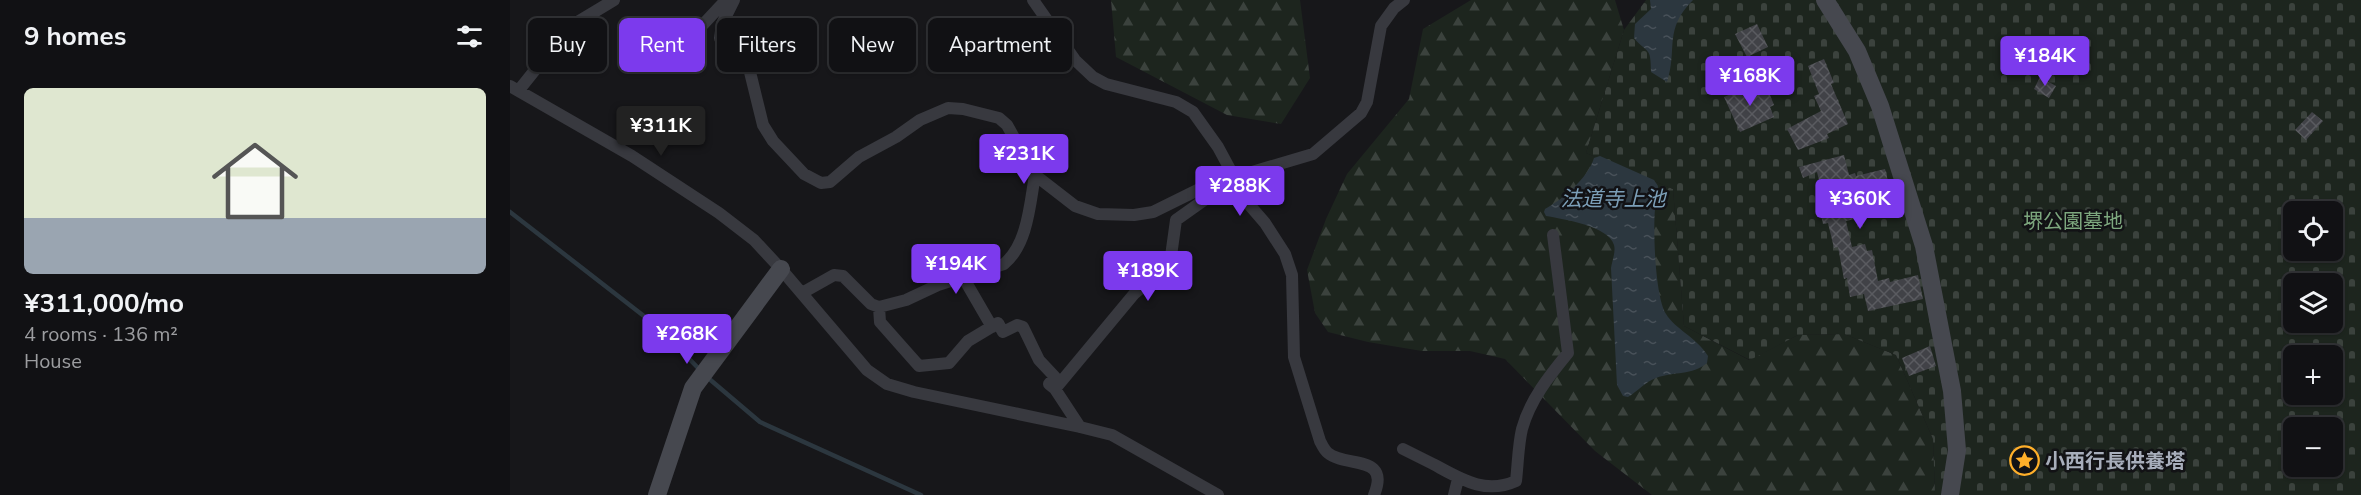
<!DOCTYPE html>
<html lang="en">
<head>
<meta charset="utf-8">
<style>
	:root { --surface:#111114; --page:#1a1a1d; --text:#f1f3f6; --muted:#9c9da0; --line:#303134; --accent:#7c3aed }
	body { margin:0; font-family:"Nunito Sans","Noto Sans JP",sans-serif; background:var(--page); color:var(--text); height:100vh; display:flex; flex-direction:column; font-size:22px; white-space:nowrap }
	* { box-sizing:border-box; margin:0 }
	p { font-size:20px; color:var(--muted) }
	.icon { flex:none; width:33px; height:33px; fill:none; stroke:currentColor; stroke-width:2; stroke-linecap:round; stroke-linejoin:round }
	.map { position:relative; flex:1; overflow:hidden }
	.panel { display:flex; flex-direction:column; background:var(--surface); width:510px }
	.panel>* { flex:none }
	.banner { position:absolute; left:18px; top:18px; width:570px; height:54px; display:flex; gap:12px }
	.fabs { position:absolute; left:1773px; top:201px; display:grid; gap:12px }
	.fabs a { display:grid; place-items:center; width:60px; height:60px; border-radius:9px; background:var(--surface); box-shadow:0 2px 4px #0004,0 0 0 2px var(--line); font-size:30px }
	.price { position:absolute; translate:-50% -51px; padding:0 14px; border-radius:6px; background:var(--accent); color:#fff; font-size:20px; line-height:39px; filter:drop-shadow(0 2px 3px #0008) }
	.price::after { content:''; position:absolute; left:50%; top:36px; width:18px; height:14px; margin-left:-9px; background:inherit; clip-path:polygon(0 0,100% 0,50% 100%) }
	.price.current { background:#222; color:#fff }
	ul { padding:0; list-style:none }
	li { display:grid; align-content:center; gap:12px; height:318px; padding:0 24px }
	li span { display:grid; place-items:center; height:186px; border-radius:9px; color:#555 }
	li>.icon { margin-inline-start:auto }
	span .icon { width:108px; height:108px; fill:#fffc; stroke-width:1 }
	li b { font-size:26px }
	h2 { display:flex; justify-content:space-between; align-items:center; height:72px; padding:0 24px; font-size:26px }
	.chip { padding:0 21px; border-radius:9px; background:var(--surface); box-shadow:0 2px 4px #0004,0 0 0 2px var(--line); font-size:21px; line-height:54px }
	.chip.current { background:var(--accent); color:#fff }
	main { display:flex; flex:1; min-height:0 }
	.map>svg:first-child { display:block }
	.forest { fill:url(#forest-firs) }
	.cemetery { fill:url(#cemetery-stones); fill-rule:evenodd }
	.water { fill:url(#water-ripples) }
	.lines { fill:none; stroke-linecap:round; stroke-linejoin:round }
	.stream { stroke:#2c373f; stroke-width:4.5 }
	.building { fill:url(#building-cross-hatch) }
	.street { stroke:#38393f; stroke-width:12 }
	.secondary { stroke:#46484f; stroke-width:18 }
	.labels { text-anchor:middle; stroke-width:5; stroke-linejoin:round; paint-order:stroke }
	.park-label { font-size:20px; fill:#7da77e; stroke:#121215 }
	.poi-label { font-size:20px; font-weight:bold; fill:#a8aebb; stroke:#121215; text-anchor:start }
	.water-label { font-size:21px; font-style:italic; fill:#7c9fb8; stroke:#121215 }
</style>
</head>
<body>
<main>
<section class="panel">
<h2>9 homes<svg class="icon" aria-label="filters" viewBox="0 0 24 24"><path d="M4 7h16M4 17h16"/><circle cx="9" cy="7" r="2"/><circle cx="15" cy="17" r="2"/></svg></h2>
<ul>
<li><span style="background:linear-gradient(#dfe7d0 70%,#9aa5b1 0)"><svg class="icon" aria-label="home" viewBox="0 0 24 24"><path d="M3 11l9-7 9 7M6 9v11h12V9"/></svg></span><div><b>¥311,000/mo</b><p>4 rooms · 136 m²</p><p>House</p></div></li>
</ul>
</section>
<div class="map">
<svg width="1851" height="495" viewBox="0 0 1851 495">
	<defs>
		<pattern id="forest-firs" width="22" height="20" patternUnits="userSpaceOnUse" patternTransform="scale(1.5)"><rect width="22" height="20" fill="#1d251e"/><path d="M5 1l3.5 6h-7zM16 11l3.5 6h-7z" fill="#3b423d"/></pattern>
		<pattern id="cemetery-stones" width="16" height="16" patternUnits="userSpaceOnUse" patternTransform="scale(1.5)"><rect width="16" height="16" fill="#1d251e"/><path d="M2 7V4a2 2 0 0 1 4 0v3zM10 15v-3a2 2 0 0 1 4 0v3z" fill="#3b423d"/></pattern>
		<pattern id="water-ripples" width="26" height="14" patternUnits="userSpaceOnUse" patternTransform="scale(1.5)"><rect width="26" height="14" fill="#2c373f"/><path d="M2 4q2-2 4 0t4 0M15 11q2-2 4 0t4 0" fill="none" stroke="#485159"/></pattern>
		<pattern id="building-cross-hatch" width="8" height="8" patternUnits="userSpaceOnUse" patternTransform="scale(1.5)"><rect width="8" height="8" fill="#414247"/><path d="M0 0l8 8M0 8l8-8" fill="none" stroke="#5a5b60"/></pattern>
	</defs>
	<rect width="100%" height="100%" fill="#17171a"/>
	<path class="forest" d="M601,0H790L800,78L771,124L717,115L606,57Z
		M961,0H1105L1114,30L1076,153L1163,189L1174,326L1239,360L1288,335L1334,334L1386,355L1423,439L1425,495H1142L1085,451L995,359L960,351H912L858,342L818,332L805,313L797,270L816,219L837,174L899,99L913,29Z"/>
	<path class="cemetery" d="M1136,0H1851V495H1425L1423,439L1386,355L1334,334L1288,335L1240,360L1174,326L1163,189L1076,153L1114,30ZM1784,212H1822V250H1784ZM1784,284H1822V322H1784ZM1784,356H1822V394H1784ZM1784,428H1822V466H1784Z"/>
	<path class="water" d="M1140,0H1183C1153,30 1168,48 1157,82L1141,72C1141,45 1137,54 1124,38L1125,24L1141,9Z
		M1090,156L1144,180L1148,186C1148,194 1146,201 1145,209C1143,231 1145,296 1156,314C1165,329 1186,337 1198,356L1197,363C1182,376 1164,371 1146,378C1135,382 1128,391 1118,397L1113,396L1107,385L1101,268C1102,261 1106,252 1104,245C1099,226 1053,219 1036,216L1034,212L1035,209C1053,199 1078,178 1084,158Z"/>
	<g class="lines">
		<path class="stream" d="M0,212L148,327L191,371
			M197,377L250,422L411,495"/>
	</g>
	<path class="building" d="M1247,24L1258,47L1237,57L1225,34Z
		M1314,59L1324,83L1321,84L1338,124L1317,134L1319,138L1288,150L1277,129L1311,111L1304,96L1309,94L1298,66Z
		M1530,77L1546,86L1539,98L1524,89Z
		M1249,82L1253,92L1258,90L1264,105L1260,107L1264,117L1230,132L1214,97Z
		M1802,112L1813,121L1796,140L1785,130Z
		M1334,155L1339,175L1345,173L1346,176L1375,169L1385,210L1336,221L1342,247L1355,244L1357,251L1362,250L1368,281L1379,278L1380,282L1408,275L1413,299L1358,311L1354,294L1340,297L1337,278L1334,279L1328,247L1324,248L1318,223L1313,224L1310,210L1316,209L1307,172L1293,178L1289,167Z
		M1420,346L1426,366L1399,376L1392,358Z"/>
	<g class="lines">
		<path class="street" d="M224,0L212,24L210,38L231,55L240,72L253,125L263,141L294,174L311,183L320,182L349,157L386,137L410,120L438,108L453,109L489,118L497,125L525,175L565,206L588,214L624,215L643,212L722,173L742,172L803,154L851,113L857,102L871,26L884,8L894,0
			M523,0L565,60L583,77L596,84L666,102L683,112L708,147L722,173L721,181L723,189L736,201L755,223L775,254L782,275L784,357L810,441C812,445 814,450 818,453C836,468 881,454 864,495
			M159,61L216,0
			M0,86L122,156L209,213L244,240L271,269L357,370L377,384L404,392L570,427L602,435L708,495
			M9,90L53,35L66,23L104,0
			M453,277L482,327
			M292,293L324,275L333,276L361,304L369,307L396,300L428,285L494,264C518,244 520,203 525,175
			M369,307L370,322L409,366L439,363L458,341L488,323L493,332L507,325L513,327L529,360L545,377L539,384L544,388
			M570,427L545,389L624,294L657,266L661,256L666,220L721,181
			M893,449C903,454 913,459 923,464C951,479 975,495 1006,481C1008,464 1008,446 1012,429C1020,400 1039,376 1058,353L1043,235
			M944,495L948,479"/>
		<path class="secondary" d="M1315,0L1347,51L1370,106L1414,246L1442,391L1447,450L1440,495
			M147,495L183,388L271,269"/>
	</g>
	<defs>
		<symbol id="sight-ring" viewBox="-11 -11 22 22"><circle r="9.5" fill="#121215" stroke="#ffaf2a" stroke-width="1.5"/><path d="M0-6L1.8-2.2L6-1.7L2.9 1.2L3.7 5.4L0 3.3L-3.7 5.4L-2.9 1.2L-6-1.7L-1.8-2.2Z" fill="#ffaf2a"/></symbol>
	</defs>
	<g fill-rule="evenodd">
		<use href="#sight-ring" x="1498" y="444" width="33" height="33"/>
	</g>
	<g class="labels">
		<g class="park-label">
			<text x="1563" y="228">堺公園墓地</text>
		</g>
		<g class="poi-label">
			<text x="1535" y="468">小西行長供養塔</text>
		</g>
		<g class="water-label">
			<text x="1103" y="206">法道寺上池</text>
		</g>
	</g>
</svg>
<div class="fabs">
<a><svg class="icon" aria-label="locate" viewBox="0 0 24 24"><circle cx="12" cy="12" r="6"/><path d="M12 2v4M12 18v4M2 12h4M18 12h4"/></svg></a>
<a><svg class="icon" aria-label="layers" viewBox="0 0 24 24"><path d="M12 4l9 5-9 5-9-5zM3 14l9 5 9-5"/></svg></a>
<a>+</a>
<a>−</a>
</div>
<b class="price" style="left:1535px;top:87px">¥184K</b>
<b class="price" style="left:1240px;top:107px">¥168K</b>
<b class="price current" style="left:151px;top:157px">¥311K</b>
<b class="price" style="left:514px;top:185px">¥231K</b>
<b class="price" style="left:730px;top:217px">¥288K</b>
<b class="price" style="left:1350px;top:230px">¥360K</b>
<b class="price" style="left:446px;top:295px">¥194K</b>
<b class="price" style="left:638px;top:302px">¥189K</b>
<b class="price" style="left:177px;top:365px">¥268K</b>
<div class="banner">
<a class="chip">Buy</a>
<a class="chip current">Rent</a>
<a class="chip">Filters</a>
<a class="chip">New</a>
<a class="chip">Apartment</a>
</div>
</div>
</main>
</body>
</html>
